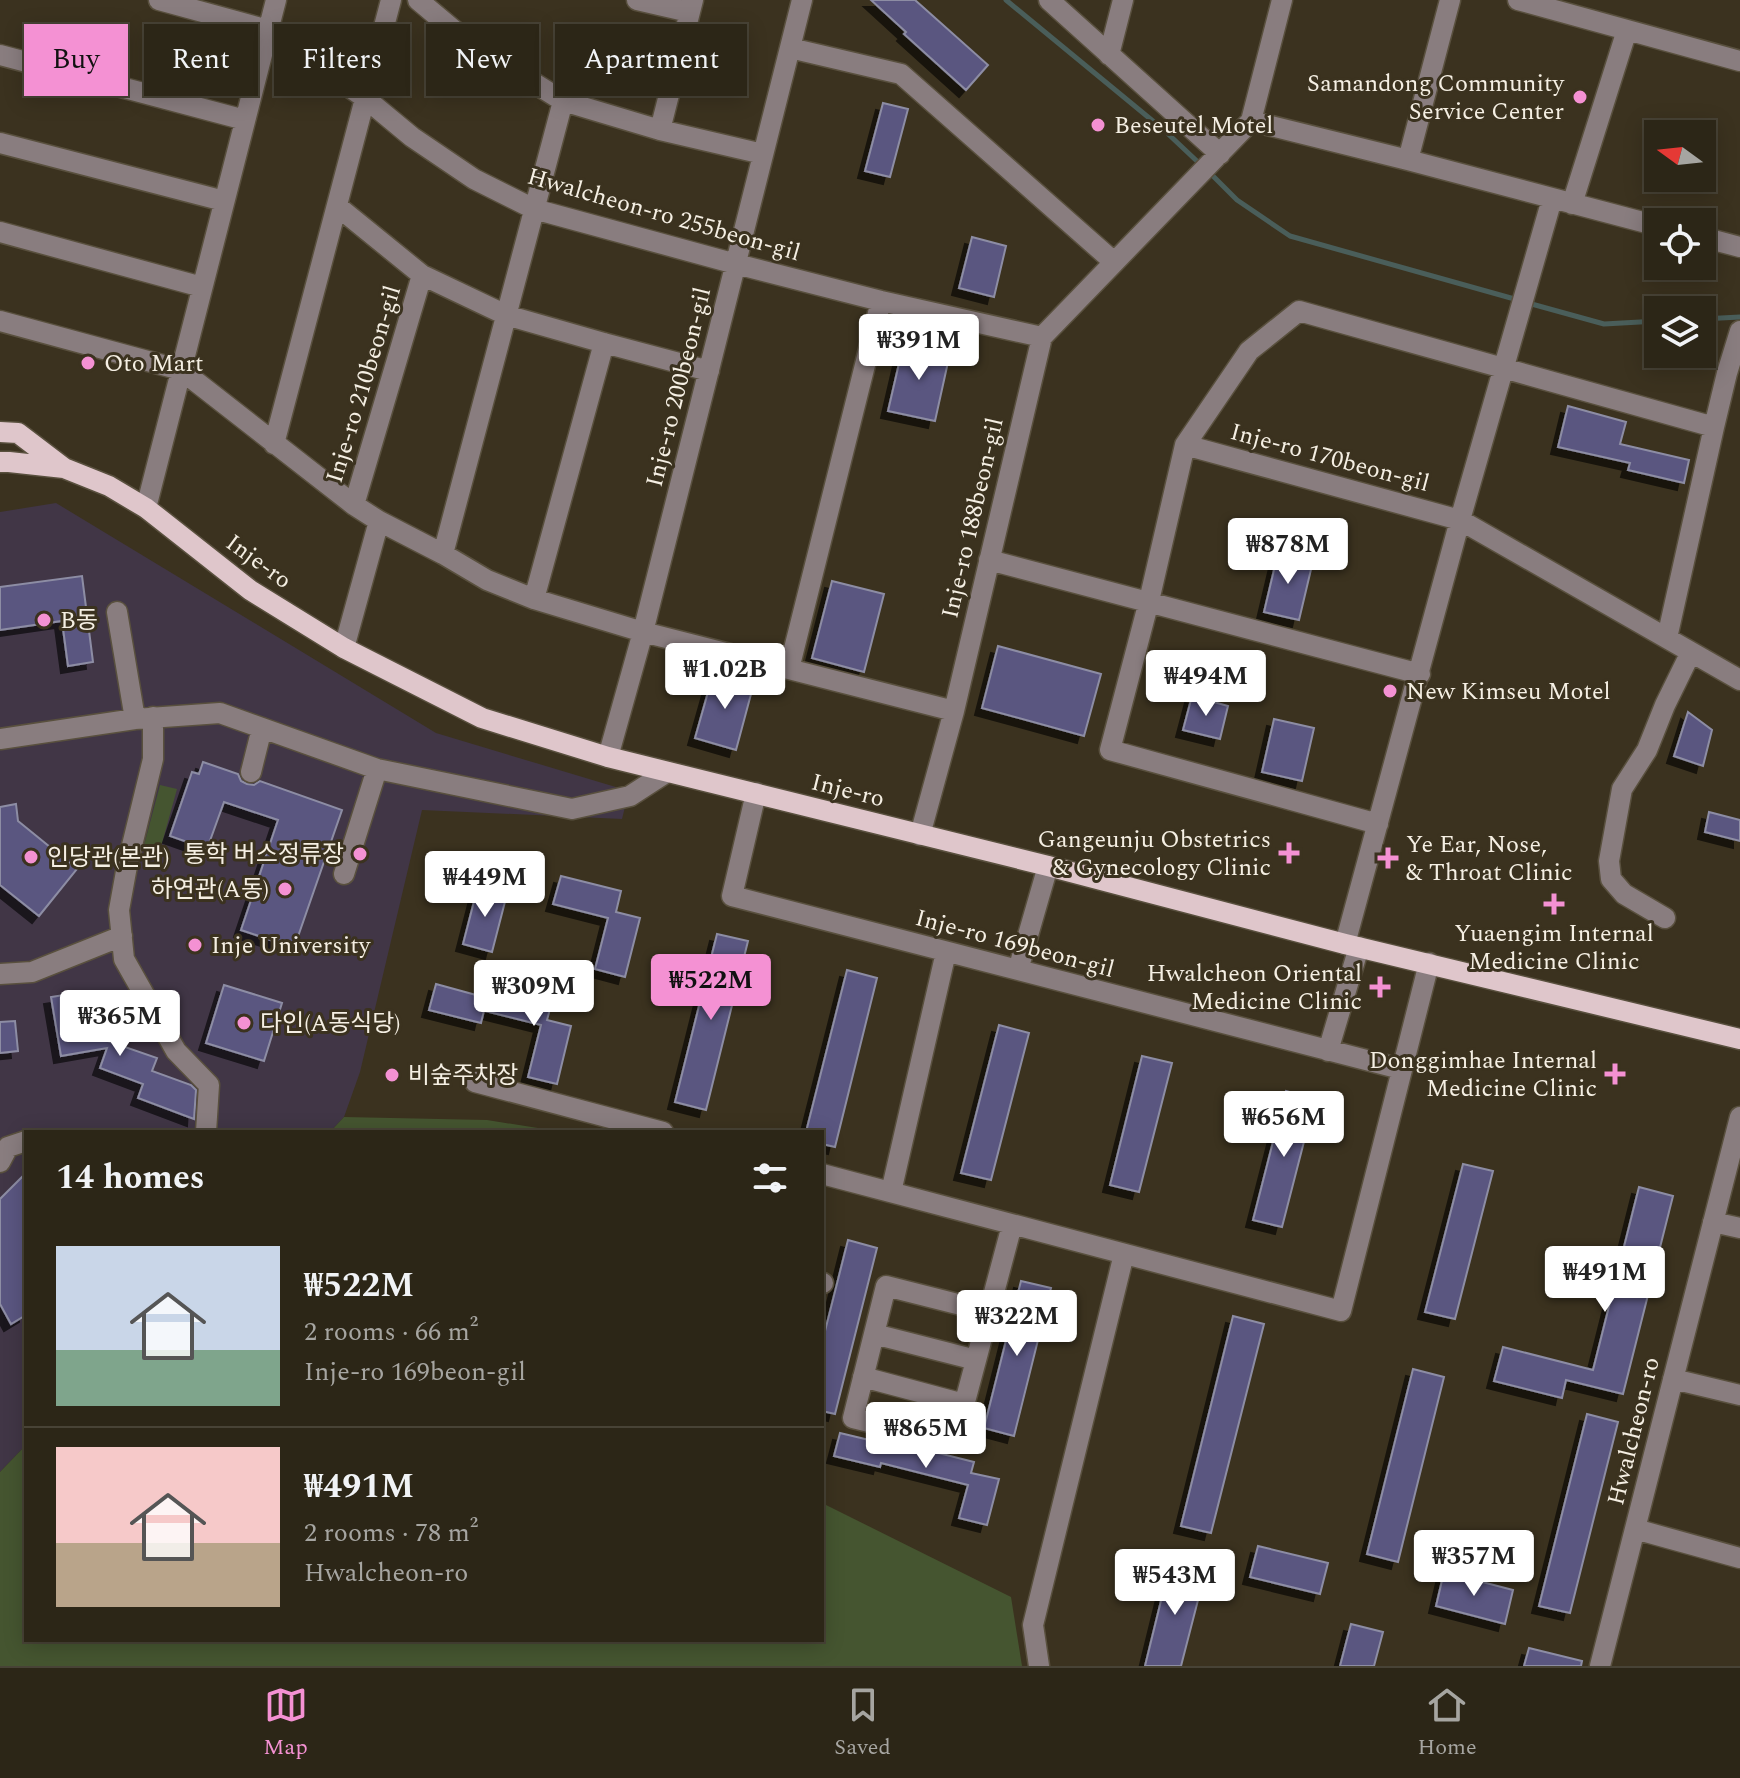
<!DOCTYPE html>
<html lang="en">
<head>
<meta charset="utf-8">
<style>
	:root { --surface:#2c2617; --page:#342e20; --text:#f1f3f6; --muted:#a6a5a1; --line:#484336; --accent:#f491d3 }
	body { margin:0; font-family:Spectral,"Noto Sans KR",serif; background:var(--page); color:var(--text); height:100vh; display:flex; flex-direction:column; font-size:30px; white-space:nowrap }
	* { box-sizing:border-box; margin:0 }
	p { font-size:26px; color:var(--muted) }
	.icon { flex:none; width:44px; height:44px; fill:none; stroke:currentColor; stroke-width:2; stroke-linecap:round; stroke-linejoin:round }
	.map { position:relative; flex:1; overflow:hidden }
	.drawer { position:absolute; left:24px; top:1130px; width:800px; height:512px; display:flex; flex-direction:column; background:var(--surface); border-radius:0px; box-shadow:0 4px 20px #0003,0 0 0 2px var(--line) }
	.drawer>* { flex:none }
	.top-card { position:absolute; left:24px; top:24px; width:800px; height:72px; display:flex; gap:16px }
	.needle { width:52px; rotate:285deg }
	.fabs { position:absolute; left:1644px; top:120px; display:grid; gap:16px }
	.fabs a { display:grid; place-items:center; width:72px; height:72px; border-radius:0px; background:var(--surface); box-shadow:0 4px 20px #0003,0 0 0 2px var(--line); font-size:40px }
	.price { position:absolute; translate:-50% -68px; padding:0 18px; border-radius:8px; background:#fff; color:#222; font-size:26px; line-height:52px; filter:drop-shadow(0 2px 4px #0008) }
	.price::after { content:''; position:absolute; left:50%; top:48px; width:24px; height:18px; margin-left:-12px; background:inherit; clip-path:polygon(0 0,100% 0,50% 100%) }
	.price.on { background:var(--accent); color:#111 }
	ul { padding:0; list-style:none }
	li { display:flex; align-items:center; gap:24px; height:200px; padding:0 32px }
	li+li { border-top:2px solid var(--line) }
	li span { display:grid; place-items:center; flex:none; width:224px; height:160px; border-radius:0px; color:#555 }
	li>.icon { margin-inline-start:auto }
	span .icon { width:96px; height:96px; fill:#fffc; stroke-width:1 }
	li b { font-size:34px }
	h2 { display:flex; justify-content:space-between; align-items:center; height:96px; padding:0 32px; font-size:34px }
	.pill { padding:0 28px; border-radius:0px; background:var(--surface); box-shadow:0 4px 20px #0003,0 0 0 2px var(--line); font-size:28px; line-height:72px }
	.pill.on { background:var(--accent); color:#111 }
	.menu { display:flex; justify-content:space-around; align-items:center; height:112px; border-top:2px solid var(--line); background:var(--surface); font-size:22px; color:var(--muted) }
	.menu a { display:grid; justify-items:center; gap:4px }
	.menu .on { color:var(--accent) }
	.map>svg:first-child { display:block }
	.education { fill:#413646 }
	.green { fill:#455530 }
	.lines { fill:none; stroke-linecap:round; stroke-linejoin:round }
	.stream { stroke:#4a5e5a; stroke-width:5 }
	.building { fill:#5a5680; stroke:#8d8da4; stroke-width:2; filter:url(#shadow) }
	.minor-casing { stroke:#59503e; stroke-width:23 }
	.major-casing { stroke:#59503e; stroke-width:23 }
	.minor { stroke:#897d7f; stroke-width:20 }
	.major { stroke:#dfc6cb; stroke-width:20 }
	.poi-dot { fill:#f491d3; stroke:#3b321f; stroke-width:3 }
	.labels { text-anchor:middle; stroke-width:6; stroke-linejoin:round; paint-order:stroke }
	.poi-label { font-size:24px; fill:#f5efe3; stroke:#3b321f; text-anchor:start }
	.street-label { font-size:24px; fill:#f5efe3; stroke:#3b321f }
</style>
</head>
<body>
<div class="map">
<svg width="1740" height="1666" viewBox="0 0 1740 1666">
	<defs>
		<filter id="shadow"><feDropShadow dx="-7" dy="7" stdDeviation="0" flood-color="#0009"/></filter>
	</defs>
	<rect width="100%" height="100%" fill="#3b321f"/>
	<path class="education" d="M56,503L436,733L629,791L622,819L422,810L360,1072L344,1117L330,1132H26V1445L0,1472V512Z"/>
	<path class="green" d="M160,785L177,789L159,854L143,849Z
		M344,1117L487,1120L563,1132H330Z
		M26,1445V1640H822V1503L1011,1597L1022,1666H0V1472Z"/>
	<g class="lines">
		<path class="stream" d="M1006,0L1165,131L1200,164
			M1208,171L1237,200L1290,236L1518,300
			M1528,303L1604,324L1658,321
			M1702,319L1740,317"/>
	</g>
	<path class="building" d="M871,0H915L988,65L966,90L904,34L906,32Z
		M883,103L908,109L890,177L865,171Z
		M972,237L1006,246L994,297L959,288Z
		M904,342L950,353L935,421L888,411Z
		M1568,406L1626,422L1620,444L1689,460L1684,483L1628,470L1630,463L1558,447Z
		M1278,553L1313,561L1299,620L1264,612Z
		M82,576L93,662L68,666L62,621L0,630V587Z
		M832,581L884,594L864,672L812,658Z
		M998,646L1101,674L1084,736L982,708Z
		M714,671L754,683L736,750L695,738Z
		M1192,696L1228,706L1220,739L1183,730Z
		M1688,712L1712,730L1703,766L1674,756Z
		M1274,719L1314,728L1302,781L1262,772Z
		M203,762L238,774L241,781L247,784L254,785L260,781L342,810L294,948L241,930L278,820L224,802L207,849L170,836L192,772L199,774Z
		M16,804L18,821L77,869L39,916L0,885V807Z
		M1709,812L1740,820V841L1705,832Z
		M561,876L621,891L616,912L640,918L625,977L595,969L608,918L553,904Z
		M478,886L507,894L492,952L463,944Z
		M717,934L748,941L706,1110L675,1102Z
		M847,970L877,978L835,1147L822,1144V1132H806Z
		M491,983L553,998L547,1020L571,1026L557,1084L528,1077L541,1025L485,1011Z
		M436,984L487,998L481,1023L429,1010Z
		M224,985L282,1003L264,1061L206,1043Z
		M71,994L74,1007L91,1004L96,1037L157,1058L152,1071L191,1085L196,1090L194,1119L138,1098L143,1084L100,1068L107,1048L61,1056L51,997Z
		M15,1021L18,1051L0,1053V1022Z
		M999,1025L1029,1033L991,1180L961,1173Z
		M1142,1056L1172,1063L1139,1192L1110,1185Z
		M1286,1091L1315,1099L1282,1227L1253,1220Z
		M1463,1164L1493,1171L1455,1319L1425,1312Z
		M26,1173V1315L11,1324L0,1304V1199Z
		M1639,1187L1673,1196L1623,1394L1566,1380L1562,1398L1494,1381L1503,1347L1593,1370Z
		M848,1240L877,1248L835,1414L822,1411V1343Z
		M1021,1281L1051,1288L1014,1436L984,1428Z
		M1233,1316L1264,1324L1211,1533L1181,1526Z
		M1413,1369L1444,1377L1398,1562L1367,1554Z
		M1587,1414L1618,1422L1570,1613L1539,1606Z
		M840,1433L886,1444L887,1440L974,1462L971,1473L999,1479L987,1525L959,1518L968,1485L881,1463L880,1467L834,1456Z
		M1258,1546L1328,1563L1320,1594L1250,1577Z
		M1170,1564L1205,1573L1181,1666H1145Z
		M1444,1572L1513,1590L1505,1624L1436,1606Z
		M1351,1624L1383,1632L1374,1666H1340Z
		M1529,1648L1582,1661L1581,1666H1524Z"/>
	<g class="lines">
		<defs>
			<path id="minor" d="M159,0L268,30L365,98L412,137L474,179L534,209L736,264L881,301L1042,337
				M418,0L468,42L563,101L660,130L763,154
				M637,0L689,12
				M1049,0L1220,154
				M1518,0L1740,61
				M790,48L901,74L1114,262
				M0,55L245,120
				M1109,55L1123,0
				M1251,121L1282,0
				M660,130L693,0
				M0,143L224,201
				M1408,160L1450,0
				M1572,204L1627,30
				M337,206L422,275L506,315L604,343L709,371
				M0,232L202,287
				M1702,237L1740,247
				M0,321L181,370L354,505L379,521L443,554L487,580L534,599L643,632L954,711
				M1042,337L1251,121L1408,160L1658,226
				M274,444L391,0
				M1185,445L1460,520L1740,680
				M354,505L422,275
				M146,508L276,0
				M443,554L563,101
				M989,560L1420,674
				M534,599L604,343
				M117,612L135,719
				M1667,638L1714,427L1727,373L1740,331
				M344,648L379,521
				M789,669L881,301
				M153,717V759L127,866L119,910L124,959L176,1051L209,1085L206,1132
				M0,739L135,719L220,713L377,769L572,809L630,796L667,772
				M608,757L643,632L802,0
				M251,772L262,728
				M756,793L732,896L1401,1069
				M1378,824L1110,750L1149,601L1185,445L1249,351L1299,311L1714,427
				M920,835L954,711L1042,337
				M344,874L377,769
				M1665,918L1624,894L1611,879L1609,861L1622,789L1647,750L1665,705L1691,652
				M1345,944L1460,520L1552,199
				M1018,970L1048,866
				M0,974L32,972L122,936
				M1328,1051L1359,947
				M475,1082L663,1132
				M0,1162L8,1147L26,1141
				M822,1174L1341,1311L1429,963
				M891,1192L946,952
				M1713,1222L1740,1228
				M822,1283H823
				M989,1312L886,1286L853,1418L954,1443L1012,1225
				M874,1334L976,1360
				M863,1377L964,1404
				M1673,1379L1740,1395
				M1635,1529L1740,1558
				M1039,1666L1033,1625L1124,1254
				M1600,1666L1740,1117"/>
			<path id="major" d="M0,432L18,433L64,468
				M0,462H9L64,468L109,486L146,508L250,590L344,648L482,718L608,757L1048,866L1345,944L1740,1039"/>
		</defs>
		<use href="#minor" class="minor-casing"/>
		<use href="#major" class="major-casing"/>
		<use href="#minor" class="minor"/>
		<use href="#major" class="major"/>
	</g>
	<g class="poi-dot">
		<circle cx="1580" cy="97" r="8"/>
		<circle cx="1098" cy="125" r="8"/>
		<circle cx="88" cy="363" r="8"/>
		<circle cx="44" cy="620" r="8"/>
		<circle cx="1390" cy="691" r="8"/>
		<path d="M1285 841h8v8h8v8h-8v8h-8v-8h-8v-8h8z"/>
		<circle cx="360" cy="854" r="8"/>
		<circle cx="31" cy="857" r="8"/>
		<path d="M1384 846h8v8h8v8h-8v8h-8v-8h-8v-8h8z"/>
		<circle cx="285" cy="889" r="8"/>
		<path d="M1550 892h8v8h8v8h-8v8h-8v-8h-8v-8h8z"/>
		<circle cx="195" cy="945" r="8"/>
		<path d="M1376 975h8v8h8v8h-8v8h-8v-8h-8v-8h8z"/>
		<circle cx="244" cy="1023" r="8"/>
		<path d="M1611 1062h8v8h8v8h-8v8h-8v-8h-8v-8h8z"/>
		<circle cx="392" cy="1075" r="8"/>
	</g>
	<g class="labels">
		<g class="poi-label">
			<text x="1564" y="91" text-anchor="end">Samandong Community<tspan x="1564" dy="28">Service Center</tspan></text>
			<text x="1114" y="133">Beseutel Motel</text>
			<text x="104" y="371">Oto Mart</text>
			<text x="60" y="628">B동</text>
			<text x="1406" y="699">New Kimseu Motel</text>
			<text x="1271" y="847" text-anchor="end">Gangeunju Obstetrics<tspan x="1271" dy="28">&amp; Gynecology Clinic</tspan></text>
			<text x="1406" y="852">Ye Ear, Nose,<tspan x="1406" dy="28">&amp; Throat Clinic</tspan></text>
			<text x="344" y="862" text-anchor="end">통학 버스정류장</text>
			<text x="47" y="865">인당관(본관)</text>
			<text x="269" y="897" text-anchor="end">하연관(A동)</text>
			<text x="1554" y="941" text-anchor="middle">Yuaengim Internal<tspan x="1554" dy="28">Medicine Clinic</tspan></text>
			<text x="211" y="953">Inje University</text>
			<text x="1362" y="981" text-anchor="end">Hwalcheon Oriental<tspan x="1362" dy="28">Medicine Clinic</tspan></text>
			<text x="260" y="1031">다인(A동식당)</text>
			<text x="1597" y="1068" text-anchor="end">Donggimhae Internal<tspan x="1597" dy="28">Medicine Clinic</tspan></text>
			<text x="408" y="1083">비숲주차장</text>
		</g>
		<g class="street-label">
			<text transform="translate(664 214) rotate(16)" y="8">Hwalcheon-ro 255beon-gil</text>
			<text transform="translate(363 384) rotate(-73)" y="8">Inje-ro 210beon-gil</text>
			<text transform="translate(678 387) rotate(-76)" y="8">Inje-ro 200beon-gil</text>
			<text transform="translate(1330 457) rotate(15)" y="8">Inje-ro 170beon-gil</text>
			<text transform="translate(972 518) rotate(-77)" y="8">Inje-ro 188beon-gil</text>
			<text transform="translate(259 561) rotate(36)" y="8">Inje-ro</text>
			<text transform="translate(848 790) rotate(14)" y="8">Inje-ro</text>
			<text transform="translate(1015 943) rotate(15)" y="8">Inje-ro 169beon-gil</text>
			<text transform="translate(1633 1431) rotate(-76)" y="8">Hwalcheon-ro</text>
		</g>
	</g>
</svg>
<div class="fabs">
<a><svg class="needle" viewBox="-14 -14 28 28"><path d="M0-13l5 13h-10z" fill="#e53935"/><path d="M0 13l5-13h-10z" fill="#a6a5a1"/></svg></a>
<a><svg class="icon" aria-label="locate" viewBox="0 0 24 24"><circle cx="12" cy="12" r="6"/><path d="M12 2v4M12 18v4M2 12h4M18 12h4"/></svg></a>
<a><svg class="icon" aria-label="layers" viewBox="0 0 24 24"><path d="M12 4l9 5-9 5-9-5zM3 14l9 5 9-5"/></svg></a>
</div>
<b class="price" style="left:919px;top:382px">₩391M</b>
<b class="price" style="left:1288px;top:586px">₩878M</b>
<b class="price" style="left:725px;top:711px">₩1.02B</b>
<b class="price" style="left:1206px;top:718px">₩494M</b>
<b class="price" style="left:485px;top:919px">₩449M</b>
<b class="price on" style="left:711px;top:1022px">₩522M</b>
<b class="price" style="left:534px;top:1028px">₩309M</b>
<b class="price" style="left:120px;top:1058px">₩365M</b>
<b class="price" style="left:1284px;top:1159px">₩656M</b>
<b class="price" style="left:1605px;top:1314px">₩491M</b>
<b class="price" style="left:1017px;top:1358px">₩322M</b>
<b class="price" style="left:926px;top:1470px">₩865M</b>
<b class="price" style="left:1474px;top:1598px">₩357M</b>
<b class="price" style="left:1175px;top:1617px">₩543M</b>
<div class="top-card">
<a class="pill on">Buy</a>
<a class="pill">Rent</a>
<a class="pill">Filters</a>
<a class="pill">New</a>
<a class="pill">Apartment</a>
</div>
<section class="drawer">
<h2>14 homes<svg class="icon" aria-label="filters" viewBox="0 0 24 24"><path d="M4 7h16M4 17h16"/><circle cx="9" cy="7" r="2"/><circle cx="15" cy="17" r="2"/></svg></h2>
<ul>
<li><span style="background:linear-gradient(#c9d6e8 65%,#7fa58c 0)"><svg class="icon" aria-label="home" viewBox="0 0 24 24"><path d="M3 11l9-7 9 7M6 9v11h12V9"/></svg></span><div><b>₩522M</b><p>2 rooms · 66 m²</p><p>Inje-ro 169beon-gil</p></div></li>
<li><span style="background:linear-gradient(#f6c9c9 60%,#b9a48a 0)"><svg class="icon" aria-label="home" viewBox="0 0 24 24"><path d="M3 11l9-7 9 7M6 9v11h12V9"/></svg></span><div><b>₩491M</b><p>2 rooms · 78 m²</p><p>Hwalcheon-ro</p></div></li>
</ul>
</section>
</div>
<nav class="menu">
<a class="on"><svg class="icon" aria-label="map" viewBox="0 0 24 24"><path d="M3 6l6-2 6 2 6-2v14l-6 2-6-2-6 2zM9 4v14M15 6v14"/></svg>Map</a>
<a><svg class="icon" aria-label="saved" viewBox="0 0 24 24"><path d="M7 4h10v16l-5-4-5 4z"/></svg>Saved</a>
<a><svg class="icon" aria-label="home" viewBox="0 0 24 24"><path d="M3 11l9-7 9 7M6 9v11h12V9"/></svg>Home</a>
</nav>
</body>
</html>
